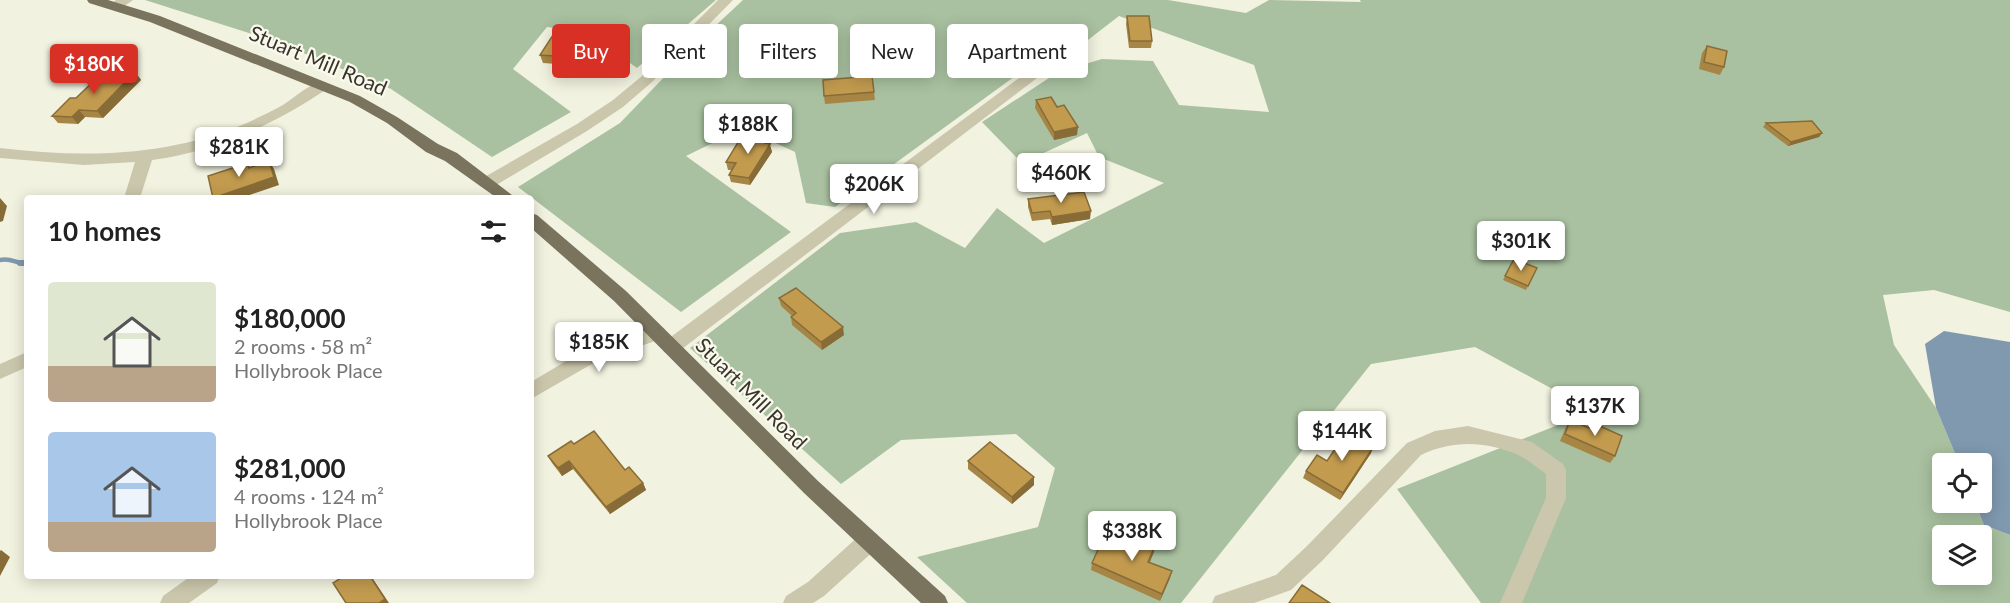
<!DOCTYPE html>
<html lang="en">
<head>
<meta charset="utf-8">
<style>
	:root { --surface:#fff; --page:#f2f2f2; --text:#222; --muted:#767676; --accent:#d93025 }
	body { margin:0; font-family:Lato,sans-serif; background:var(--page); color:var(--text); height:100vh; display:flex; flex-direction:column; font-size:22px; white-space:nowrap }
	* { box-sizing:border-box; margin:0 }
	p { font-size:20px; color:var(--muted) }
	.icon { flex:none; width:33px; height:33px; fill:none; stroke:currentColor; stroke-width:2; stroke-linecap:round; stroke-linejoin:round }
	.map { position:relative; flex:1; overflow:hidden }
	.sheet { position:absolute; left:24px; top:195px; width:510px; height:384px; display:flex; flex-direction:column; background:var(--surface); border-radius:6px; box-shadow:0 3px 15px #0003 }
	.sheet>* { flex:none }
	.top-card { position:absolute; left:552px; top:24px; width:570px; height:54px; display:flex; gap:12px }
	.fabs { position:absolute; left:1932px; top:453px; display:grid; gap:12px }
	.fabs a { display:grid; place-items:center; width:60px; height:60px; border-radius:6px; background:var(--surface); box-shadow:0 3px 15px #0003; font-size:30px }
	.price { position:absolute; translate:-50% -51px; padding:0 14px; border-radius:6px; background:#fff; color:#222; font-size:20px; line-height:39px; filter:drop-shadow(0 2px 3px #0008) }
	.price::after { content:''; position:absolute; left:50%; top:36px; width:18px; height:14px; margin-left:-9px; background:inherit; clip-path:polygon(0 0,100% 0,50% 100%) }
	.price.active { background:var(--accent); color:#fff }
	ul { padding:0; list-style:none }
	li { display:flex; align-items:center; gap:18px; height:150px; padding:0 24px }
	li span { display:grid; place-items:center; flex:none; width:168px; height:120px; border-radius:6px; color:#555 }
	li>.icon { margin-inline-start:auto }
	span .icon { width:72px; height:72px; fill:#fffc; stroke-width:1 }
	li b { font-size:26px }
	h2 { display:flex; justify-content:space-between; align-items:center; height:72px; padding:0 24px; font-size:26px }
	.tag { padding:0 21px; border-radius:6px; background:var(--surface); box-shadow:0 3px 15px #0003; font-size:21px; line-height:54px }
	.tag.active { background:var(--accent); color:#fff }
	.map>svg:first-child { display:block }
	.green { fill:#a9c1a0; fill-rule:evenodd }
	.water { fill:#8099af }
	.lines { fill:none; stroke-linecap:round; stroke-linejoin:round }
	.stream-far1 { stroke:#8099af; stroke-width:4.5 }
	.stream { stroke:#8099af; stroke-width:6 }
	.minor { fill:#cbc7ac; fill-rule:evenodd }
	.major { fill:#7a735d; fill-rule:evenodd }
	.wall { fill:#a78544 }
	.shaded-wall { fill:#886c37 }
	.building { fill:#c29b4f; stroke:#886c37; stroke-width:1.5 }
	.labels { text-anchor:middle; stroke-width:4.5; stroke-linejoin:round; paint-order:stroke }
	.street-label { font-size:21px; fill:#39352b; stroke:#faf9ed }
</style>
</head>
<body>
<div class="map">
<svg width="2010" height="603" viewBox="0 0 2010 603">
	<rect width="100%" height="100%" fill="#f2f2e0"/>
	<path class="green" d="M145,0H716L637,68L587,32L547,27L513,69L571,112L492,157L391,89L274,41Z
		M743,0H1168L1246,13L1269,0L1361,2L1360,0H2010V312L1934,290L1883,295L1894,345L1936,408L1959,463L1942,464V502L1975,503L1984,525L2010,535V603H1481L1397,489L1593,411L1475,347L1371,364L1181,603H967L917,557L1038,527L1055,468L1016,434L901,440L841,484L690,348L840,233L916,222L965,248L997,208L1044,243L1164,183L1099,157L1087,133L1022,163L982,122L1058,72L1102,59L1153,61L1179,105L1269,112L1254,65L1119,16L1075,50L1035,46L1036,61L835,207L806,203L795,152L743,128L686,156L791,232L681,312L518,187L620,123L697,43ZM1942,536H1982V574H1942Z"/>
	<path class="water" d="M1944,331L2010,342V535L1984,525L1975,503L1982,502V464L1959,463L1936,408L1925,344Z"/>
	<g class="lines">
		<path class="stream-far1" d="M0,260C12,257 17,265 27,263"/>
		<path class="stream" d="M20,263H27"/>
		<path class="minor" d="M116,0H133L120,9H110L108,6Z
			M718,0H733L652,82L623,107L587,131L493,187H481L479,183L481,179L577,124L613,100L642,76Z
			M1070,58L1077,62L1075,65L1060,67L1041,75L678,352L671,354L664,352L662,347L664,342L1031,69L1052,60Z
			M322,81L329,86L327,89C273,125 217,151 152,160L140,198H124L135,162L84,165L0,158V148C82,158 164,157 242,125C256,119 270,112 283,105C295,97 308,85 322,81Z
			M657,326L664,328L666,333L664,338L597,361L531,399V382L583,351Z
			M27,352V367L0,379V364Z
			M1468,426L1532,442L1563,464L1566,470V498L1522,603H1500L1546,498V474C1537,468 1528,459 1518,455C1485,441 1453,440 1421,455L1323,560L1291,590L1254,603H1212L1215,596L1276,575L1307,546L1407,443L1435,431Z
			M869,531L877,534L880,541L877,548L824,596L813,603H783L786,596L808,582L861,534Z
			M191,576H220L217,583L189,603H160L163,596Z"/>
		<path class="major" d="M87,0H108L160,16L360,96L397,117L438,144L457,153L516,198H497L445,161L426,152L387,123L350,102L150,22L89,3Z
			M531,213L537,215L626,291L818,481L945,596L948,603H921L804,493L614,301L531,228Z"/>
	</g>
	<path class="wall" d="M1127,16L1152,41L1151,48H1129L1126,24Z
		M591,33L592,37L606,38L608,45V56L576,57L571,65L543,63L540,55L569,36Z
		M1707,46L1724,67L1720,75L1699,69L1702,53Z
		M135,72L141,80L103,118L85,117L78,124L58,123L52,116L76,98L110,77Z
		M872,76L875,100L825,104L824,96Z
		M1036,100L1057,107L1077,135L1054,140L1035,108Z
		M1766,123L1822,133L1819,137L1788,146L1763,127Z
		M770,134L772,142L770,145L772,152L750,185L731,182L729,175L732,170H728L726,162L749,140Z
		M1028,199L1090,219L1052,225L1050,219L1032,221L1028,207Z
		M1514,259L1537,268L1526,290L1503,280Z
		M779,298L844,335L822,350L792,325L791,317L792,316L781,306Z
		M1570,420L1588,427L1591,422L1615,456L1610,463L1560,441L1566,427Z
		M574,444L625,470L643,483L646,490L610,514L573,469L562,476L552,463L548,456Z
		M1371,453L1340,500L1303,478L1306,471L1327,461Z
		M968,461L1034,477V485L1012,504L968,469Z
		M1154,552L1149,562L1170,578L1160,601L1091,570L1092,563Z"/>
	<path class="shaded-wall" d="M606,38L608,45V56L606,49Z
		M573,49L576,57L571,65L568,57Z
		M135,72L141,80L103,118L97,111Z
		M79,110L85,117L78,124L72,117Z
		M1078,127L1077,135L1054,140V132Z
		M1822,133L1819,137L1788,146L1791,142Z
		M770,134L772,142L770,145L772,152L750,185L749,178Z
		M269,161L274,169L279,185L241,198H213Z
		M0,198L7,206L3,221L0,222Z
		M1091,211L1090,219L1052,225V217Z
		M843,327L844,335L822,350L821,342Z
		M1374,446L1371,453L1340,500L1343,493Z
		M569,461L573,469L562,476L558,468Z
		M1034,477V485L1012,504V497Z
		M643,483L646,490L610,514L606,507Z
		M1155,545L1154,552L1147,569L1148,562Z
		M1,550L10,557L0,576V551Z
		M1172,571L1170,578L1160,601L1162,594Z
		M370,576H371L389,603H379Z"/>
	<path class="building" d="M1127,16H1149L1152,41H1130Z
		M571,32L591,33L588,37L606,38V49H573L568,57L540,55L553,35L569,36Z
		M1707,46L1727,51L1724,67L1704,62Z
		M115,72H135L97,111L79,110L72,117L52,116L70,98H76L97,78L110,77Z
		M872,76L874,92L824,96L823,80Z
		M1051,97L1057,107L1064,105L1078,127L1054,132L1036,100Z
		M1812,121L1822,133L1791,142L1766,123Z
		M754,132L770,134L765,143L770,144L749,178L729,175L736,163L726,162L740,139L749,140Z
		M269,161L274,177L213,198L208,176L248,163L249,168Z
		M1084,192L1091,211L1052,217L1050,211L1032,213L1028,199Z
		M1514,259L1537,268L1528,286L1505,276Z
		M796,288L843,327L821,342L791,317L796,313L779,298Z
		M1570,420L1589,428L1591,422L1622,436L1615,456L1565,434Z
		M594,431L625,470L629,467L643,483L606,507L569,461L558,468L548,456L571,441L574,444Z
		M1347,431L1374,446L1343,493L1306,471L1317,455L1327,461Z
		M990,442L1034,477L1012,497L968,461Z
		M1105,534L1129,543L1133,536L1155,545L1148,562L1172,571L1162,594L1092,563Z
		M344,576H370L385,599L379,603H346L333,583Z
		M1302,585L1330,603H1289Z"/>
	<g class="labels">
		<g class="street-label">
			<text transform="translate(318 61) rotate(23)" y="7">Stuart Mill Road</text>
			<text transform="translate(751 394) rotate(45)" y="7">Stuart Mill Road</text>
		</g>
	</g>
</svg>
<div class="fabs">
<a><svg class="icon" aria-label="locate" viewBox="0 0 24 24"><circle cx="12" cy="12" r="6"/><path d="M12 2v4M12 18v4M2 12h4M18 12h4"/></svg></a>
<a><svg class="icon" aria-label="layers" viewBox="0 0 24 24"><path d="M12 4l9 5-9 5-9-5zM3 14l9 5 9-5"/></svg></a>
</div>
<b class="price active" style="left:94px;top:95px">$180K</b>
<b class="price" style="left:748px;top:155px">$188K</b>
<b class="price" style="left:239px;top:178px">$281K</b>
<b class="price" style="left:1061px;top:204px">$460K</b>
<b class="price" style="left:874px;top:215px">$206K</b>
<b class="price" style="left:1521px;top:272px">$301K</b>
<b class="price" style="left:599px;top:373px">$185K</b>
<b class="price" style="left:1595px;top:437px">$137K</b>
<b class="price" style="left:1342px;top:462px">$144K</b>
<b class="price" style="left:1132px;top:562px">$338K</b>
<div class="top-card">
<a class="tag active">Buy</a>
<a class="tag">Rent</a>
<a class="tag">Filters</a>
<a class="tag">New</a>
<a class="tag">Apartment</a>
</div>
<section class="sheet">
<h2>10 homes<svg class="icon" aria-label="filters" viewBox="0 0 24 24"><path d="M4 7h16M4 17h16"/><circle cx="9" cy="7" r="2"/><circle cx="15" cy="17" r="2"/></svg></h2>
<ul>
<li><span style="background:linear-gradient(#dfe7d0 70%,#b9a48a 0)"><svg class="icon" aria-label="home" viewBox="0 0 24 24"><path d="M3 11l9-7 9 7M6 9v11h12V9"/></svg></span><div><b>$180,000</b><p>2 rooms · 58 m²</p><p>Hollybrook Place</p></div></li>
<li><span style="background:linear-gradient(#a9c7e8 75%,#b9a48a 0)"><svg class="icon" aria-label="home" viewBox="0 0 24 24"><path d="M3 11l9-7 9 7M6 9v11h12V9"/></svg></span><div><b>$281,000</b><p>4 rooms · 124 m²</p><p>Hollybrook Place</p></div></li>
</ul>
</section>
</div>
</body>
</html>
